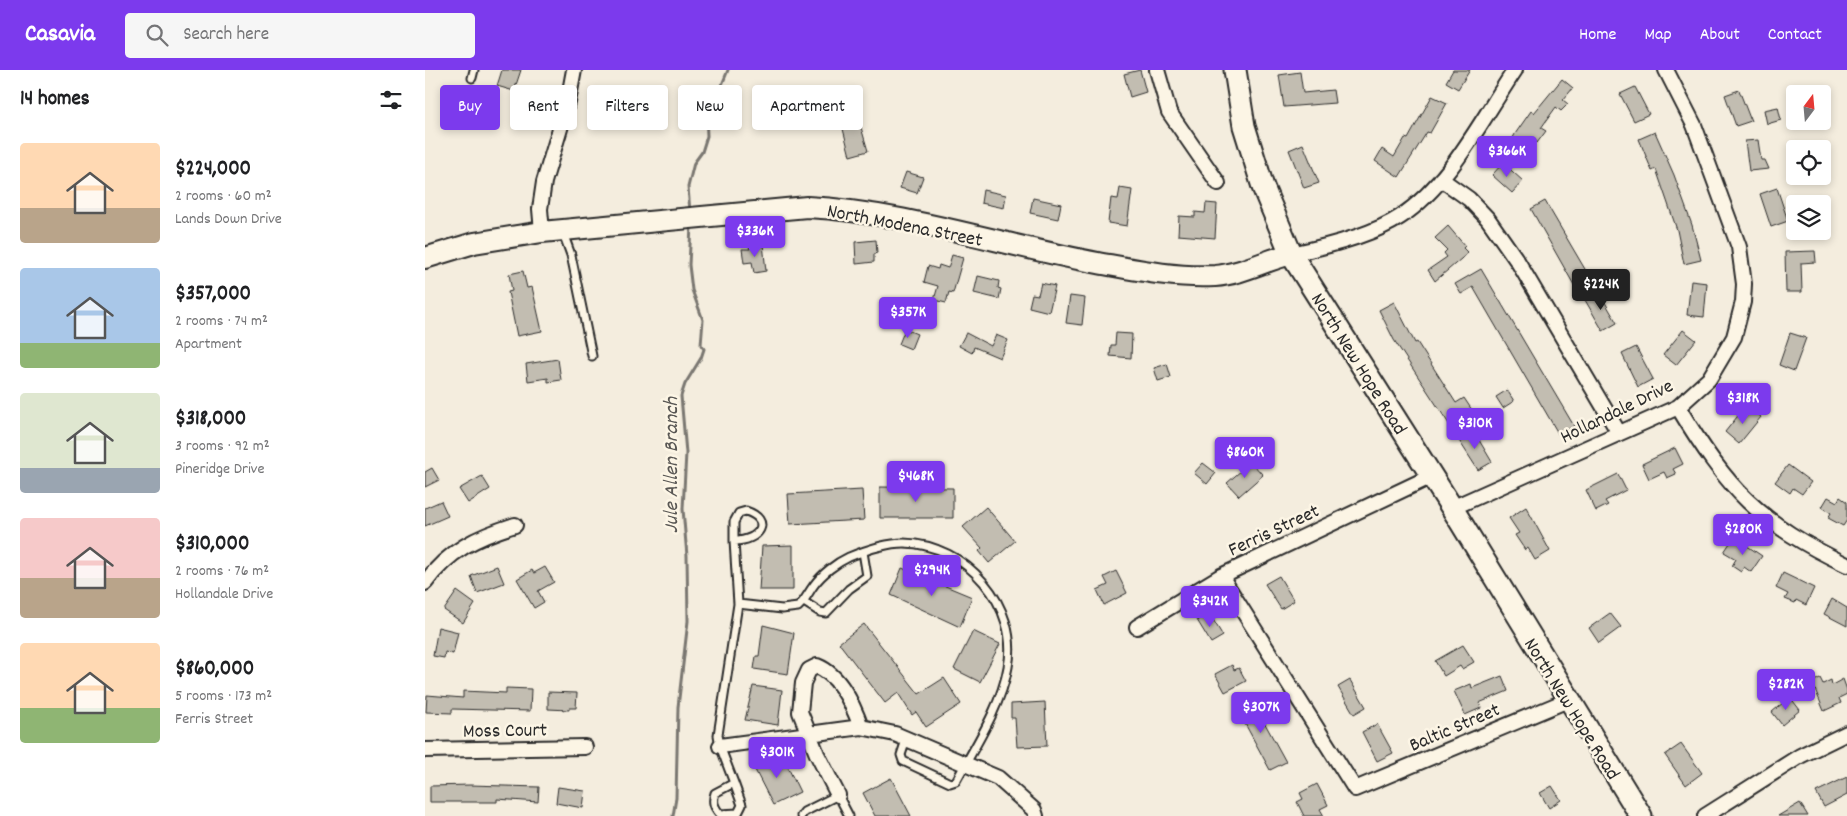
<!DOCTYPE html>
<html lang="en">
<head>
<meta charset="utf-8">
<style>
	:root { --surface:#fff; --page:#f6f6f6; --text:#202124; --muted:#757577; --accent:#7c3aed }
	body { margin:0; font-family:Dekko,sans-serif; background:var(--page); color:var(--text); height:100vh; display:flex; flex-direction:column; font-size:19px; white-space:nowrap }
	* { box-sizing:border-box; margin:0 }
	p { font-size:16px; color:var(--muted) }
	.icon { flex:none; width:28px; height:28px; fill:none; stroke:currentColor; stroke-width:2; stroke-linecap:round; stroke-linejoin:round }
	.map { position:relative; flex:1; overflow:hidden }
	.drawer { display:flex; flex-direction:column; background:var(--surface); width:425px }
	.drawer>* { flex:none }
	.hud { position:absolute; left:15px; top:15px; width:475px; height:45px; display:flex; gap:10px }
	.needle { width:32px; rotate:16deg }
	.controls { position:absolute; left:1361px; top:15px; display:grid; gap:10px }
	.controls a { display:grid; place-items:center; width:45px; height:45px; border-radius:5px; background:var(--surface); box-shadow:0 2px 8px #0003; font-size:25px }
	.price { position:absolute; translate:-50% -42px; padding:0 11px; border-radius:5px; background:var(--accent); color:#fff; font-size:16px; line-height:32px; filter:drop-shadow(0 1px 2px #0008) }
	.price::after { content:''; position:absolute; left:50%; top:30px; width:15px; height:11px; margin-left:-8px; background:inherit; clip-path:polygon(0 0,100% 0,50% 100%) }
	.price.current { background:#222; color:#fff }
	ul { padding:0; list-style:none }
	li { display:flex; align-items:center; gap:15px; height:125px; padding:0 20px }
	li span { display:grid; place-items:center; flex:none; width:140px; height:100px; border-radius:5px; color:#555 }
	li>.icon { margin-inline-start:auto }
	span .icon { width:60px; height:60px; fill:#fffc; stroke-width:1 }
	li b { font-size:21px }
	h2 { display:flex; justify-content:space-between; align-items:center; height:60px; padding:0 20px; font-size:21px }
	.pill { padding:0 18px; border-radius:5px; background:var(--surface); box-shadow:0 2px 8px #0003; font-size:18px; line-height:45px }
	.pill.current { background:var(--accent); color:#fff }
	header { display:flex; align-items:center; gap:30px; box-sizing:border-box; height:70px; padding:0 25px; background:var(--accent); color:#fff }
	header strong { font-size:24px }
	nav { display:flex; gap:28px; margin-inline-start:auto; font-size:18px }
	.search { width:350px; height:45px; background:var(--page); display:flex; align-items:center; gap:12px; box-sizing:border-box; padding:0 18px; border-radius:5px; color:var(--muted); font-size:19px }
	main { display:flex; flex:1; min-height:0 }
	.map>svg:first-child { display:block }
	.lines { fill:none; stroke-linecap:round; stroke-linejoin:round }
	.stream { stroke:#7a7771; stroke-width:3 }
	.building { fill:#c2bdb1; stroke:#2b2b2b }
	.lane-casing { stroke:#2b2b2b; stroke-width:11 }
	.street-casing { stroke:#2b2b2b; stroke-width:18 }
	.secondary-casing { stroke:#2b2b2b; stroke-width:24 }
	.primary-casing { stroke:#2b2b2b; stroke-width:25 }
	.lane { stroke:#fcf5e5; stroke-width:7 }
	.street { stroke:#fcf5e5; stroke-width:14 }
	.secondary { stroke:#fcf5e5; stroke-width:20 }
	.primary { stroke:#fcf5e5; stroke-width:21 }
	.labels { text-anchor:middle; stroke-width:5; stroke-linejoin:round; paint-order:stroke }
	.street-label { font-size:20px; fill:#2b2b2b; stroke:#fcf5e5 }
	.water-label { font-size:21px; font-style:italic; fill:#595754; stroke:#fcf5e5 }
</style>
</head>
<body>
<header>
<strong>Casavia</strong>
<div class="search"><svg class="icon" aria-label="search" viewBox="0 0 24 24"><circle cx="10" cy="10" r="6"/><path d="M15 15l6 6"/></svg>Search here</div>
<nav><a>Home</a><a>Map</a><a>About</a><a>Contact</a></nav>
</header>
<main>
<section class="drawer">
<h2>14 homes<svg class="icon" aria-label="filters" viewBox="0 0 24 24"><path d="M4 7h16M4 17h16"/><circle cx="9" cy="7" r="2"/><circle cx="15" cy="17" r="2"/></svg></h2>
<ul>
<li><span style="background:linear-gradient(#ffd9b3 65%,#b9a48a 0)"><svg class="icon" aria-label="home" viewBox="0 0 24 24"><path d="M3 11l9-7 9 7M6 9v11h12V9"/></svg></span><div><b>$224,000</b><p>2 rooms · 60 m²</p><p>Lands Down Drive</p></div></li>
<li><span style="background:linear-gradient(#a9c7e8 75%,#8fb573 0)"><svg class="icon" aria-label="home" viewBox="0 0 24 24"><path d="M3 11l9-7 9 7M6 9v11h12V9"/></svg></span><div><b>$357,000</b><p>2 rooms · 74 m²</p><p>Apartment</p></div></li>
<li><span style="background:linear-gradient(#dfe7d0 75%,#9aa5b1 0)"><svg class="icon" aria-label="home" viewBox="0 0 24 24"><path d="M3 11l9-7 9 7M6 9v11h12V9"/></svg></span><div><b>$318,000</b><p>3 rooms · 92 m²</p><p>Pineridge Drive</p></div></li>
<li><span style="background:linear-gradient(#f6c9c9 60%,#b9a48a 0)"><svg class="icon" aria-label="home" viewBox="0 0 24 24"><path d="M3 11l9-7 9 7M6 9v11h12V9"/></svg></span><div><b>$310,000</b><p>2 rooms · 76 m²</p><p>Hollandale Drive</p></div></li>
<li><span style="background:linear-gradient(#ffd9b3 65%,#8fb573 0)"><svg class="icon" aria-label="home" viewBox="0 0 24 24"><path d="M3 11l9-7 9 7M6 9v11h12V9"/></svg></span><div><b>$860,000</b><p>5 rooms · 173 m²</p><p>Ferris Street</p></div></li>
</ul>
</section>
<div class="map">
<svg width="1422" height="746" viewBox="0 0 1422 746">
	<rect width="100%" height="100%" fill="#f4edde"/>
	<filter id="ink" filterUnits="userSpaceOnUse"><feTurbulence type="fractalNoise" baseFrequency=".02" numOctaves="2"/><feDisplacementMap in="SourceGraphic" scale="10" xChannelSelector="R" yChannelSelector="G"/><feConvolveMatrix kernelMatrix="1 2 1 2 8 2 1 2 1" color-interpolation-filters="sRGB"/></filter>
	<g filter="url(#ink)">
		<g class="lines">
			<path class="stream" d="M265,142L263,117L269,93L277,82L282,66L281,44L284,36L294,22L303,0
				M248,746L251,728L253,637L263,551L262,486L258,439L261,383L256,326L260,314L276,288L279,279L276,275L278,250L267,220L264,195L266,156"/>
		</g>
		<path class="building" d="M77,0H96L89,21L72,16Z
			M715,0L721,22L705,27L699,4Z
			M1028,0H1045L1033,19L1021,12Z
			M875,2L878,23L908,20L910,33L859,37L854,5Z
			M1137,9L1148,18L1138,30L1143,34L1136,41L1131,37L1116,58L1121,61L1112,73L1108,69L1101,80L1087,70L1090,64L1106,41L1109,43Z
			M1210,17L1224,44L1209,51L1195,24Z
			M1314,20L1326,51L1311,56L1300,25Z
			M1007,26L1022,33L1005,63L1002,62L974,107L950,91L957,79L969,87L980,68L983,69Z
			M1353,37L1356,50L1342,54L1339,40Z
			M435,54L443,81L425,86L418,59Z
			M1230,62L1249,105L1267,155L1276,190L1259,194L1252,160L1231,99L1227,101L1214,69Z
			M1333,70L1336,90H1340L1344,99L1324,101L1320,71Z
			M878,74L894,113L879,118L864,80Z
			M1078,93L1098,111L1087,123L1067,105Z
			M481,102L498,107L492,123L475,118Z
			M695,118L707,120L702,156L683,153L686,128L693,129Z
			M1352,118L1363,151L1346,157L1335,124Z
			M558,120L581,125L579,138L556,133Z
			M608,128L636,134L633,149L605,143Z
			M1120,131L1164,206L1149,215L1106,139Z
			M781,133L792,134L790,168L753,165L754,146L770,147V142L780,143Z
			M1023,156L1040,176L1038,178L1043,183L1010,211L1003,200L1022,187L1019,183L1022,180L1010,168Z
			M451,170L452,183L449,184V192L431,194L430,172Z
			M338,174L341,201L329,203L327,192L319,193L317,179H325L324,176Z
			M1390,181L1391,192L1376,193L1377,222H1361L1360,182Z
			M527,185L538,188L528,223L524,222L521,233L509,230L513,216L499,212L503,196L513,199L514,195L523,198Z
			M1056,199L1149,356L1134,365L1048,217L1036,224L1030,214Z
			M98,201L102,218L107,217L117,261L92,266L83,222L87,221L84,204Z
			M553,206L574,211L573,218L576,219L574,229L549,223Z
			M1266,211L1282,213L1279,247L1262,245Z
			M616,213L630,216L624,242L604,237L607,224L613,225Z
			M1174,222L1192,253L1178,261L1160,230Z
			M645,226L660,228L657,255L641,253Z
			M969,232L990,273L992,272L1031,333L1039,328L1047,340L1024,354L969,270L954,240Z
			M480,259L492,264L486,279L474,274Z
			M1258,260L1271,270L1251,295L1238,285Z
			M541,263L566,276L571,265L583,270L575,288L549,277L547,283L534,276Z
			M691,263L707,264L706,288L685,286L686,275H690Z
			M1365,263L1381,268L1369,301L1354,295Z
			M1211,277L1228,309L1213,317L1197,284Z
			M133,289L136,310L123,312V308L103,311L101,294Z
			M742,294L746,307L733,311L729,298Z
			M1082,320L1089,331L1078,338L1071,327Z
			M1325,337L1336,347L1314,374L1300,362L1316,342L1319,345Z
			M1048,360L1067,392L1053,400L1033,369Z
			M1250,378L1258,394L1248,399L1251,404L1242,408L1239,402L1224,409L1217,394Z
			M826,392L838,405L814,426L802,413Z
			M778,393L791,403L782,414L769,403Z
			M1363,395L1386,412L1377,424L1368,418L1365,423L1350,412Z
			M7,398L14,410L0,417V402Z
			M1193,404L1201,420L1180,431L1183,435L1171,441L1161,420Z
			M57,406L65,419L43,433L34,419Z
			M455,417L528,418V448H455Z
			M437,420L439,450L365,454L363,424Z
			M1403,427L1412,432L1415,427L1422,432V450L1418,456L1403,448L1406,443L1397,437Z
			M16,431L23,446L0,456V438Z
			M561,437L590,471L564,493L554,481L557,478L538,457Z
			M1101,437L1125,481L1110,490L1103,478L1100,480L1090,465L1094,463L1084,448Z
			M1309,467L1337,486L1326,502L1319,497L1316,502L1307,496L1311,489L1299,482Z
			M368,475V520H334L337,476Z
			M72,496L79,513L52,523L46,506Z
			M120,497L129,512L113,521L119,532L109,538L92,509L107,500L109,503Z
			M477,498L547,527L535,557L466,525Z
			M691,501L702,523L679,535L672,520L683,515L679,507Z
			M1358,503L1389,518L1381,535L1371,530L1370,533L1360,529L1363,524L1351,518Z
			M854,506L869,531L856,539L840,514Z
			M32,521L50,534L38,553L19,540Z
			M1407,529L1422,538V556L1399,544Z
			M784,543L798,566L786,573L772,550Z
			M1185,543L1196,557L1174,573L1164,558Z
			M439,554L494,624L519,608L536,634L501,657L491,642L487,645L473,623L460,633L414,573Z
			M338,555L369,563L363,604L329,599L331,586H334Z
			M13,557L33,562L28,584L20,582L19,588L8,586Z
			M548,561L575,574L555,612L529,599Z
			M1038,575L1049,592L1037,599L1035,596L1019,606L1010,591Z
			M807,595L809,600L814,598L821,611L800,622L790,604Z
			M1077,606L1083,621L1054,633L1056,638L1040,645L1029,621L1046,614L1047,618Z
			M1395,608L1398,614L1406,610L1407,615L1418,609L1422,620V624L1414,628L1416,633L1399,641L1387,612Z
			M925,610L941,637L929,644L913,617Z
			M328,616L357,620L353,655L320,650Z
			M81,618L106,619L105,641L27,639V643L1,642L2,625L38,628V621L81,623Z
			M123,622L152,623L151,638H144V640L123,639Z
			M1365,627L1375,640L1357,655L1347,642Z
			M826,628L861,692L845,700L811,637Z
			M620,632L622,676L592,677L590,648H586V634Z
			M952,654L968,683L952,691L937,662Z
			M1256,674L1277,703L1261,715L1240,685Z
			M356,683L375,722L348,735L328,696Z
			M1422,707V725L1399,737L1391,722Z
			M466,708L486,746H450L438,723Z
			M892,714L903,735L895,739L899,746H879L872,732L878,729L875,723Z
			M45,715L114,717L113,732L72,729V732H5V716Z
			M1127,716L1136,730L1124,738L1115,723Z
			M133,717L160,721L158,738L131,733Z
			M1375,733L1383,746H1353Z"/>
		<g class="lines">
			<defs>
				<path id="lane" d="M47,8L49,0
					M138,163L146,185L167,286
					M321,441C348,450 335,471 309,471V452L314,443Z
					M379,532L395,542L401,543L424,519L442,506L438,482
					M313,534L357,539L373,537C380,531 383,523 389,515C397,504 411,493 424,487C441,480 460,473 479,473C541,474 595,536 583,597C576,637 550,676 531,711L525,713L478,691L476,685L481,670
					M309,713L295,676L293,665L313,534L309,471
					M309,713L317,735L313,743L295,744C289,737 287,732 290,723Z
					M376,746L379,742L413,725L424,746"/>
				<path id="street" d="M732,0L744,42L793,113
					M1016,109L1044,129L1063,149L1093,192L1194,363
					M117,162L115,139L119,112L143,32L149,0
					M866,184C900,177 946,166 975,147C1025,114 1057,49 1090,0
					M1253,337C1303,420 1334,453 1422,495
					M1027,438L1253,337L1284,309L1309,267L1318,232L1319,214L1314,177L1269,55L1241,0
					M796,506L930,719L1143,630
					M0,513C24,480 52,467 90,455
					M712,557L796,506L1007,406
					M295,676L436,657
					M0,680L160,677
					M413,725L392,684L375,642L378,613L384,600L392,596C415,605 428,635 436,657L470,664L573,708L609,740L611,746
					M1280,746L1375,686L1422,663"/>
				<path id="secondary" d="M0,188L49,173L117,162L382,137C480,142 576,175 673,193C712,200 750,208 790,206C817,204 841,190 866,184"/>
				<path id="primary" d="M810,0L819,56L838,117L866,184L1027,438L1216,746"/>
			</defs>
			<use href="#lane" class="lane-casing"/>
			<use href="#street" class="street-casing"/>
			<use href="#secondary" class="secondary-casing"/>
			<use href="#primary" class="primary-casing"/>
			<use href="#lane" class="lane"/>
			<use href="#street" class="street"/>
			<use href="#secondary" class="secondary"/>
			<use href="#primary" class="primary"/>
		</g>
	</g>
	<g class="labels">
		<g class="street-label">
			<text transform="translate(480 154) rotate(11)" y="7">North Modena Street</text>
			<text transform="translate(935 293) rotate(58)" y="7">North New Hope Road</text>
			<text transform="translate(1191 340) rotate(-26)" y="7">Hollandale Drive</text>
			<text transform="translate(848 459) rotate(-25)" y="7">Ferris Street</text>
			<text transform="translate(1148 638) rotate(58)" y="7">North New Hope Road</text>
			<text transform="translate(1029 656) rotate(-23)" y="7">Baltic Street</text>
			<text transform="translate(80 659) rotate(-1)" y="7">Moss Court</text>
		</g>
		<g class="water-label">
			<text transform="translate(245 395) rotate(-90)" y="7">Jule Allen Branch</text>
		</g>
	</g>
</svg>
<div class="controls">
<a><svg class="needle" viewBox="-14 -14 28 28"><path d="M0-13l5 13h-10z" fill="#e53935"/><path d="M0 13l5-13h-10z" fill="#757577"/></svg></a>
<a><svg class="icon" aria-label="locate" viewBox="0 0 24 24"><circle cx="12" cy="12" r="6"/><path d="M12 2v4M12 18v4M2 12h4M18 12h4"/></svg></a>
<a><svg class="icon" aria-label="layers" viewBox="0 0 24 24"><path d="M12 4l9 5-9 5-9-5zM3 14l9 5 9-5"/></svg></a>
</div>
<b class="price" style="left:1082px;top:108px">$366K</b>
<b class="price" style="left:330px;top:188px">$336K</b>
<b class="price current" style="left:1176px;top:241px">$224K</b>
<b class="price" style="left:483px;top:269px">$357K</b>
<b class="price" style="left:1318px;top:355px">$318K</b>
<b class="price" style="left:1050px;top:380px">$310K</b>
<b class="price" style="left:820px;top:409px">$860K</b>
<b class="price" style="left:491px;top:433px">$468K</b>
<b class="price" style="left:1318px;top:486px">$280K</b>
<b class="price" style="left:507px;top:527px">$294K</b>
<b class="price" style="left:785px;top:558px">$342K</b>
<b class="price" style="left:1361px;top:641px">$282K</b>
<b class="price" style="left:836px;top:664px">$307K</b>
<b class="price" style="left:352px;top:709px">$301K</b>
<div class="hud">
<a class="pill current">Buy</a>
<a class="pill">Rent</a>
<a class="pill">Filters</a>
<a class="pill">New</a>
<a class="pill">Apartment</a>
</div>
</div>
</main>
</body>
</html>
